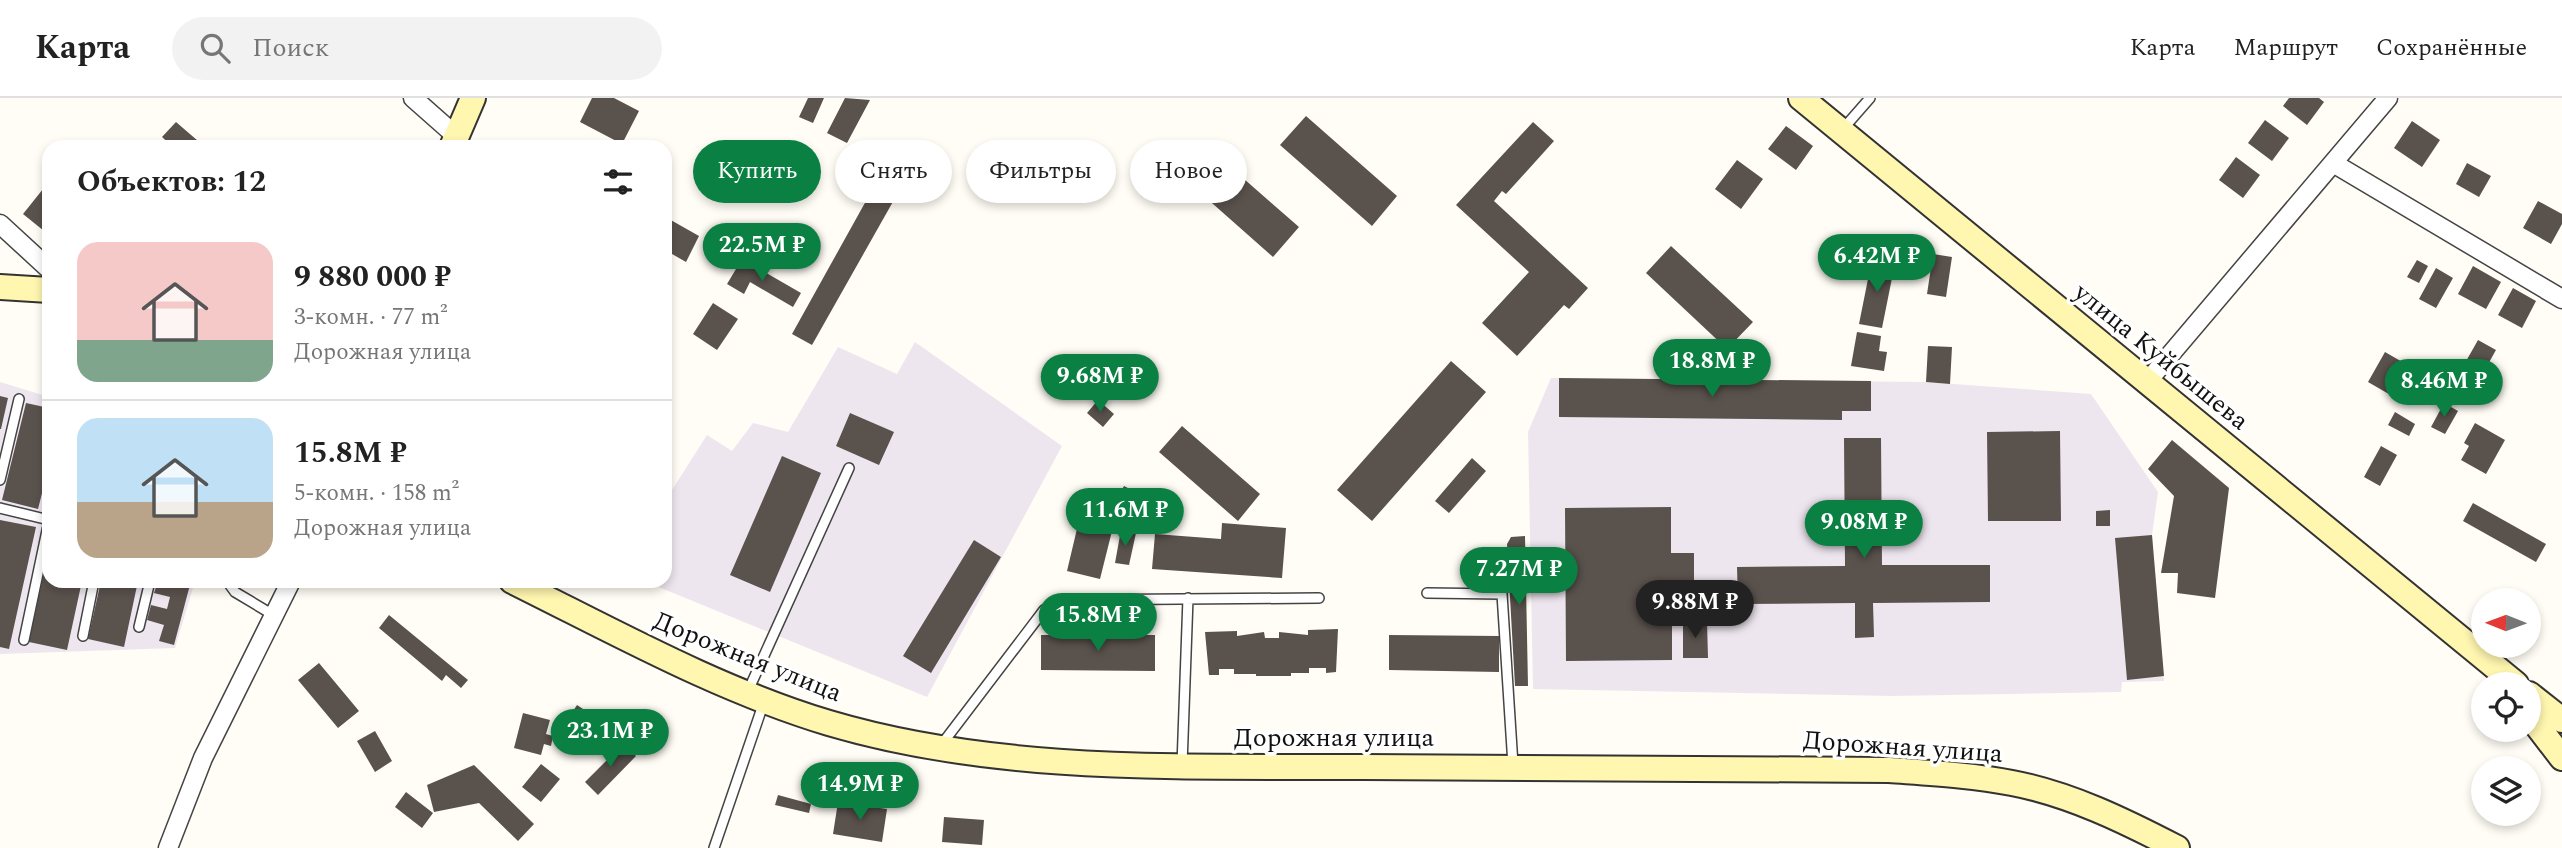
<!DOCTYPE html>
<html lang="ru">
<head>
<meta charset="utf-8">
<style>
	:root { --surface:#fff; --page:#f2f2f2; --text:#222; --muted:#767676; --line:#e0e0e0; --accent:#0b8043 }
	body { margin:0; font-family:Spectral,serif; background:var(--page); color:var(--text); height:100vh; display:flex; flex-direction:column; font-size:26px; white-space:nowrap }
	* { box-sizing:border-box; margin:0 }
	p { font-size:23px; color:var(--muted) }
	.icon { flex:none; width:38px; height:38px; fill:none; stroke:currentColor; stroke-width:2; stroke-linecap:round; stroke-linejoin:round }
	.map { position:relative; flex:1; overflow:hidden }
	.side { position:absolute; left:42px; top:42px; width:630px; height:448px; display:flex; flex-direction:column; background:var(--surface); border-radius:21px; box-shadow:0 4px 10px #0003 }
	.side>* { flex:none }
	.hud { position:absolute; left:693px; top:42px; width:665px; height:63px; display:flex; gap:14px }
	.needle { width:46px; rotate:271deg }
	.controls { position:absolute; left:2471px; top:490px; display:grid; gap:14px }
	.controls a { display:grid; place-items:center; width:70px; height:70px; border-radius:50%; background:var(--surface); box-shadow:0 4px 10px #0003; font-size:35px }
	.price { position:absolute; translate:-50% -60px; padding:0 16px; border-radius:24px; background:var(--accent); color:#fff; font-size:23px; line-height:46px; filter:drop-shadow(0 2px 4px #0008) }
	.price::after { content:''; position:absolute; left:50%; top:42px; width:21px; height:16px; margin-left:-10px; background:inherit; clip-path:polygon(0 0,100% 0,50% 100%) }
	.price.current { background:#222; color:#fff }
	ul { padding:0; list-style:none }
	li { display:flex; align-items:center; gap:21px; height:175px; padding:0 35px }
	li+li { border-top:2px solid var(--line) }
	li span { display:grid; place-items:center; flex:none; width:196px; height:140px; border-radius:21px; color:#555 }
	li>.icon { margin-inline-start:auto }
	span .icon { width:84px; height:84px; fill:#fffc; stroke-width:1 }
	li b { font-size:30px }
	h2 { display:flex; justify-content:space-between; align-items:center; height:84px; padding:0 35px; font-size:30px }
	.tag { padding:0 24px; border-radius:32px; background:var(--surface); box-shadow:0 4px 10px #0003; font-size:24px; line-height:63px }
	.tag.current { background:var(--accent); color:#fff }
	header { display:flex; align-items:center; gap:42px; box-sizing:border-box; height:98px; padding:0 35px; background:var(--surface); border-bottom:2px solid var(--line) }
	header strong { font-size:33px }
	nav { display:flex; gap:38px; margin-inline-start:auto; font-size:24px }
	.search { width:490px; height:63px; background:var(--page); display:flex; align-items:center; gap:18px; box-sizing:border-box; padding:0 24px; border-radius:38px; color:var(--muted); font-size:26px }
	.map>svg:first-child { display:block }
	.industrial { fill:#eee6ef }
	.building { fill:#5a524d }
	.lines { fill:none; stroke-linecap:round; stroke-linejoin:round }
	.lane-casing { stroke:#444; stroke-width:12 }
	.street-casing { stroke:#444; stroke-width:21 }
	.secondary-casing { stroke:#333; stroke-width:28 }
	.lane { stroke:#fff; stroke-width:9 }
	.street { stroke:#fff; stroke-width:18 }
	.secondary { stroke:#fff6b0; stroke-width:24 }
	.labels { text-anchor:middle; stroke-width:7; stroke-linejoin:round; paint-order:stroke }
	.street-label { font-size:26px; fill:#111; stroke:#fff }
</style>
</head>
<body>
<header>
<strong>Карта</strong>
<div class="search"><svg class="icon" aria-label="search" viewBox="0 0 24 24"><circle cx="10" cy="10" r="6"/><path d="M15 15l6 6"/></svg>Поиск</div>
<nav><a>Карта</a><a>Маршрут</a><a>Сохранённые</a></nav>
</header>
<div class="map">
<svg width="2562" height="750" viewBox="0 0 2562 750">
	<rect width="100%" height="100%" fill="#fffdf5"/>
	<path class="industrial" d="M915,244L1062,348L927,599L644,483H665V403L707,337L732,353L753,325L788,334L838,249L897,276Z
		M1551,280L1926,284L2091,296L2158,394L2152,437L2164,583L2122,584L2121,594L1892,598L1533,591L1528,334Z
		M0,284L49,299V483H195L175,550L0,556Z"/>
	<path class="building" d="M592,0H614L639,13L622,46L580,24Z
		M808,0H824L813,25L799,19Z
		M845,0L870,2L847,45L827,35Z
		M2289,0H2319L2324,4L2307,27L2283,8Z
		M1306,18L1397,98L1372,128L1280,47Z
		M2265,22L2289,40L2272,63L2248,45Z
		M2412,23L2440,42L2422,69L2394,50Z
		M176,24L205,49H173L162,39Z
		M1533,24L1554,43L1506,96L1502,93L1494,103L1588,190L1569,211L1564,207L1517,258L1482,225L1529,174L1456,107Z
		M1786,28L1813,48L1796,72L1768,51Z
		M765,44L800,64L791,78L757,58Z
		M1203,45L1299,129L1273,159L1178,75Z
		M891,58L912,70L812,247L792,236Z
		M2236,59L2260,77L2243,100L2219,82Z
		M1737,62L1763,81L1741,111L1715,91Z
		M2467,65L2491,78L2479,99L2456,86Z
		M43,91L49,96V137L23,116Z
		M2538,103L2562,116V126L2551,146L2523,130Z
		M669,121L699,138L686,164L665,152V128Z
		M1671,148L1753,224L1727,251L1646,175Z
		M1933,156L1952,159L1946,199L1927,196Z
		M742,161L801,195L793,209L750,184L744,196L727,186Z
		M1872,161L1895,165L1882,230L1859,226Z
		M2417,162L2428,168L2419,185L2407,179Z
		M2473,168L2501,184L2486,211L2458,196Z
		M2436,170L2453,180L2436,210L2419,201Z
		M2513,190L2536,203L2522,230L2498,217Z
		M713,205L738,221L717,252L693,236Z
		M1857,234L1881,238L1879,253L1887,254L1884,273L1851,268Z
		M2478,242L2496,252L2483,275L2465,265Z
		M1928,248L1952,249L1950,286L1926,284Z
		M2385,254L2411,269L2394,299L2368,284Z
		M1451,263L1486,294L1372,423L1337,392Z
		M1559,280L1871,283V313H1842V322L1559,319Z
		M0,298L8,300L1,331H0Z
		M1098,302L1114,316L1103,329L1087,315Z
		M26,305L49,310V368L38,411L2,402Z
		M2444,305L2458,313L2445,336L2431,329Z
		M2395,314L2415,326L2409,338L2388,327Z
		M850,315L894,334L879,367L836,348Z
		M2475,325L2505,342L2486,376L2461,362L2469,348L2464,345Z
		M1182,328L1260,396L1238,423L1159,354Z
		M2060,333L2061,423H1988L1987,334Z
		M1844,340H1881L1882,467H1990V504L1873,505L1874,539L1855,540V505L1738,506L1737,469L1845,468Z
		M2172,342L2229,390L2215,500L2177,495L2178,475H2161L2174,398L2148,371Z
		M2381,348L2397,357L2380,388L2364,379Z
		M782,358L821,375L770,494L730,477Z
		M1472,360L1486,373L1449,415L1435,403Z
		M1124,388L1147,400L1142,409L1119,397Z
		M1085,397L1119,405L1100,481L1067,473Z
		M2473,405L2546,446L2536,464L2463,423Z
		M1671,409V455H1694V510H1672V562L1566,563L1565,410Z
		M2110,412V428H2096V413Z
		M0,422L36,429L9,551L0,549Z
		M1222,425L1286,430L1282,480L1152,471L1155,436L1221,441Z
		M1121,432L1136,435L1129,467L1115,465Z
		M2152,437L2164,578L2127,582L2115,440Z
		M1525,438L1528,588H1515L1507,446L1511,439Z
		M974,442L1001,459L931,575L903,558Z
		M48,455L49,483H82L67,552L29,544Z
		M101,483H138L124,549L88,541Z
		M158,483H191L174,547L159,543L164,527L147,522L151,507L167,511L170,499L154,495Z
		M389,517L468,582L461,590L446,577L442,583L379,530Z
		M1683,523H1707L1708,560H1683Z
		M1338,531L1336,574L1326,575V570H1309V575H1291V578H1256V576H1234V571H1219V577H1209L1205,534L1237,533V538L1264,534L1265,540H1279V534L1308,537V532Z
		M1041,537H1155V573L1041,572Z
		M1389,537L1499,538V574L1389,572Z
		M319,565L359,613L338,630L298,582Z
		M577,607L595,619L597,615L603,619L600,623L612,631L596,653L562,630Z
		M523,615L550,622L546,636L553,638L551,648L544,646L541,657L514,650Z
		M375,633L392,663L375,674L357,643Z
		M623,646L636,658L598,697L585,684Z
		M541,666L560,681L541,704L522,689Z
		M474,667L534,726L518,743L479,705L434,714L427,687Z
		M406,694L433,715L422,730L395,709Z
		M778,697L811,706L809,715L775,707Z
		M838,704L887,711L882,744L833,736Z
		M944,719L984,722L982,747L942,744Z"/>
	<g class="lines">
		<defs>
			<path id="lane" d="M1842,32L1870,0
				M0,382L19,301
				M0,410L49,422
				M227,483L235,494L275,518
				M1427,495L1502,496L1513,667
				M139,529L150,483
				M83,538L94,483
				M24,542L49,423
				M748,593L849,370
				M942,646L1044,512L1061,502L1319,500
				M1182,667L1188,500
				M714,750L764,604"/>
			<path id="street" d="M413,0L456,38
				M2333,65L2562,201
				M0,126L49,171
				M2147,284L2388,0
				M168,750L203,660L291,483"/>
			<path id="secondary" d="M1801,0L2516,586
				M452,49L473,0
				M0,189L49,192
				M512,483C615,534 719,592 829,625C1001,676 1187,668 1364,669C1539,669 1714,670 1889,672C1930,675 1971,677 2012,685C2070,696 2125,723 2177,750
				M2529,596L2562,622
				M2529,617L2562,660"/>
		</defs>
		<use href="#lane" class="lane-casing"/>
		<use href="#street" class="street-casing"/>
		<use href="#secondary" class="secondary-casing"/>
		<use href="#lane" class="lane"/>
		<use href="#street" class="street"/>
		<use href="#secondary" class="secondary"/>
	</g>
	<g class="labels">
		<g class="street-label">
			<text transform="translate(2162 258) rotate(39)" y="9">улица Куйбышева</text>
			<text transform="translate(748 558) rotate(22)" y="9">Дорожная улица</text>
			<text x="1334" y="648">Дорожная улица</text>
			<text transform="translate(1903 648) rotate(4)" y="9">Дорожная улица</text>
		</g>
	</g>
</svg>
<div class="controls">
<a><svg class="needle" viewBox="-14 -14 28 28"><path d="M0-13l5 13h-10z" fill="#e53935"/><path d="M0 13l5-13h-10z" fill="#767676"/></svg></a>
<a><svg class="icon" aria-label="locate" viewBox="0 0 24 24"><circle cx="12" cy="12" r="6"/><path d="M12 2v4M12 18v4M2 12h4M18 12h4"/></svg></a>
<a><svg class="icon" aria-label="layers" viewBox="0 0 24 24"><path d="M12 4l9 5-9 5-9-5zM3 14l9 5 9-5"/></svg></a>
</div>
<b class="price" style="left:762px;top:185px">22.5M ₽</b>
<b class="price" style="left:1877px;top:196px">6.42M ₽</b>
<b class="price" style="left:1712px;top:301px">18.8M ₽</b>
<b class="price" style="left:1100px;top:316px">9.68M ₽</b>
<b class="price" style="left:2444px;top:321px">8.46M ₽</b>
<b class="price" style="left:1125px;top:450px">11.6M ₽</b>
<b class="price" style="left:1864px;top:462px">9.08M ₽</b>
<b class="price" style="left:1519px;top:509px">7.27M ₽</b>
<b class="price current" style="left:1695px;top:542px">9.88M ₽</b>
<b class="price" style="left:1098px;top:555px">15.8M ₽</b>
<b class="price" style="left:610px;top:671px">23.1M ₽</b>
<b class="price" style="left:860px;top:724px">14.9M ₽</b>
<div class="hud">
<a class="tag current">Купить</a>
<a class="tag">Снять</a>
<a class="tag">Фильтры</a>
<a class="tag">Новое</a>
</div>
<section class="side">
<h2>Объектов: 12<svg class="icon" aria-label="filters" viewBox="0 0 24 24"><path d="M4 7h16M4 17h16"/><circle cx="9" cy="7" r="2"/><circle cx="15" cy="17" r="2"/></svg></h2>
<ul>
<li><span style="background:linear-gradient(#f6c9c9 70%,#7fa58c 0)"><svg class="icon" aria-label="home" viewBox="0 0 24 24"><path d="M3 11l9-7 9 7M6 9v11h12V9"/></svg></span><div><b>9 880 000 ₽</b><p>3-комн. · 77 m²</p><p>Дорожная улица</p></div></li>
<li><span style="background:linear-gradient(#bfe0f5 60%,#b9a48a 0)"><svg class="icon" aria-label="home" viewBox="0 0 24 24"><path d="M3 11l9-7 9 7M6 9v11h12V9"/></svg></span><div><b>15.8M ₽</b><p>5-комн. · 158 m²</p><p>Дорожная улица</p></div></li>
</ul>
</section>
</div>
</body>
</html>
